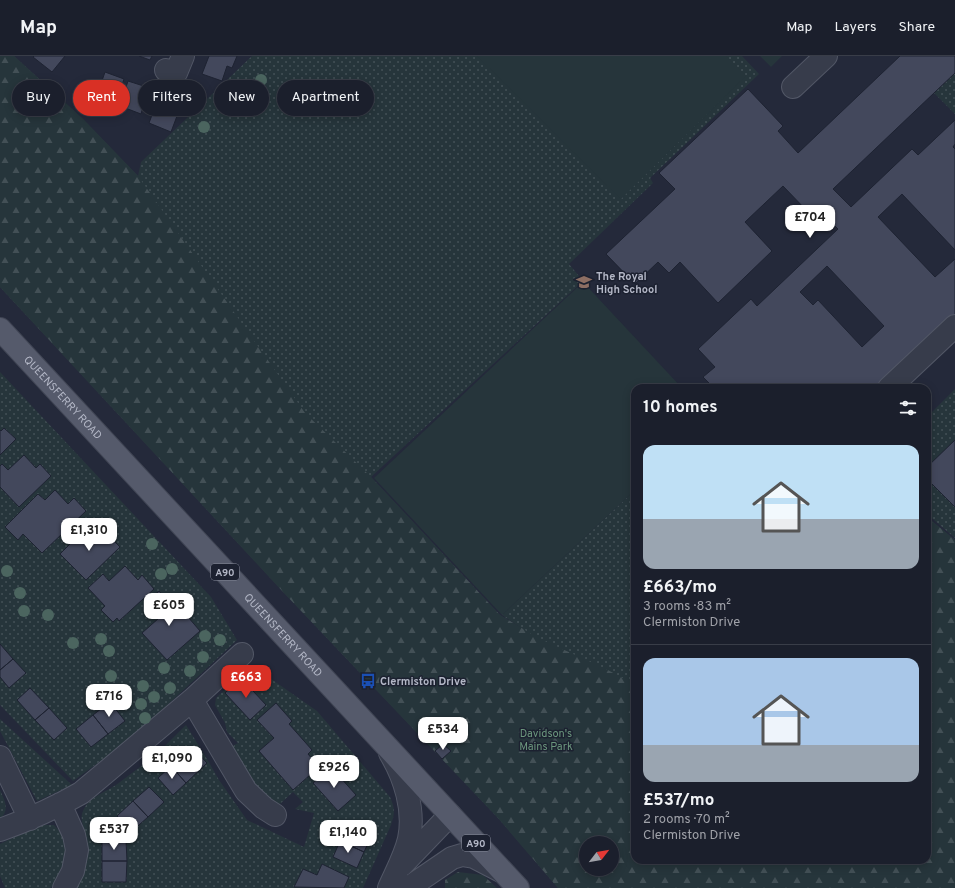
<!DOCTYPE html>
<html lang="en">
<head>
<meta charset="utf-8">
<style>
	:root { --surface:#1b1f2c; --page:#242734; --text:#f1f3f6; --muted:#a0a2a9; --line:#393d48; --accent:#d93025 }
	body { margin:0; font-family:Overpass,sans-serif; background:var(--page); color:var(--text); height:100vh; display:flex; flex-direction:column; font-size:15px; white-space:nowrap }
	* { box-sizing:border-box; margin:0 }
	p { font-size:13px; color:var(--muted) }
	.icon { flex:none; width:22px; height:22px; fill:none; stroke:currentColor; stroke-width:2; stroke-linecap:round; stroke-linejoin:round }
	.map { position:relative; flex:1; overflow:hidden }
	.drawer { position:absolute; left:631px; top:328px; width:300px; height:480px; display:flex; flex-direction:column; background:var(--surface); border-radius:12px; box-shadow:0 2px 10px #0003,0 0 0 1px var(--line) }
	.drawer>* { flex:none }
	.guide { position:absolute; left:12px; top:24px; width:380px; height:36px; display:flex; gap:8px }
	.needle { width:26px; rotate:59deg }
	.buttons { position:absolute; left:579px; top:780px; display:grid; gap:8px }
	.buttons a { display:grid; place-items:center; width:40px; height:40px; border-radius:50%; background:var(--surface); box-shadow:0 2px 10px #0003,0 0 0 1px var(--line); font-size:20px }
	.price { position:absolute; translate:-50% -34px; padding:0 9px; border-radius:8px; background:#fff; color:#222; font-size:13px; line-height:26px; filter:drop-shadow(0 1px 2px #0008) }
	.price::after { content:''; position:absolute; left:50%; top:24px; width:12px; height:9px; margin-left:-6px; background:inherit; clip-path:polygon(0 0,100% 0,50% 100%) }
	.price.current { background:var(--accent); color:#fff }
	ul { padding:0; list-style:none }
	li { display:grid; align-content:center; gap:8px; height:212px; padding:0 12px }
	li+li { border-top:1px solid var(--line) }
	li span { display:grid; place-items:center; height:124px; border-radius:12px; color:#555 }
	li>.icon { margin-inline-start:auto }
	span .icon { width:72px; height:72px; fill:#fffc; stroke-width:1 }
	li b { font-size:17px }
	h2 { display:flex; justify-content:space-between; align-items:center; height:48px; padding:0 12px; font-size:17px }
	.pill { padding:0 14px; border-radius:18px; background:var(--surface); box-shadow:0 2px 10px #0003,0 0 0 1px var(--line); font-size:14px; line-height:36px }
	.pill.current { background:var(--accent); color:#fff }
	header { display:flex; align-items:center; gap:24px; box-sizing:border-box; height:56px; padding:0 20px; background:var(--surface); border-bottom:1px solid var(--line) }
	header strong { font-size:19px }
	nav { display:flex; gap:22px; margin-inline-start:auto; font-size:14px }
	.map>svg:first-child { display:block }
	.green { fill:url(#green-dots); fill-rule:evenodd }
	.forest { fill:url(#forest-firs); fill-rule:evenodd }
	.pitch { fill:#26353b }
	.building { fill:#43485c; stroke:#1e2332; fill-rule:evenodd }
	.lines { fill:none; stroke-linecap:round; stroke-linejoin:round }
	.minor-casing { stroke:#525766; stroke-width:24 }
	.major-casing { stroke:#404554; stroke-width:24 }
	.minor { stroke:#373c4b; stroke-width:22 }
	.major { stroke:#555a6b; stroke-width:22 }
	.tree { fill:#4b655f }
	.labels { text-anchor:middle; stroke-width:3; stroke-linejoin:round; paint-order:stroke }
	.shield { fill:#1c2130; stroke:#868a99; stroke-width:1 }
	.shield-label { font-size:10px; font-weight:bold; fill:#b3b7c6 }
	.poi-label { font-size:11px; font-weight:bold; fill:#b3b7c6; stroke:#1c2130; text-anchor:start }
	.street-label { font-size:11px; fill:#b3b7c6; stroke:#1c2130 }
	.park-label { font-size:11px; fill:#6b967d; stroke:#1c2130 }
</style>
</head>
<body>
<header>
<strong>Map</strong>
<nav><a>Map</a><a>Layers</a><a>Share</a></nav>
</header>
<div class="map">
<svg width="955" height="832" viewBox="0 0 955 832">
	<defs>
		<pattern id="green-dots" width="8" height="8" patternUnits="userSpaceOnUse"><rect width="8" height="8" fill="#26353b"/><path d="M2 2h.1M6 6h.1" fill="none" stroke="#435056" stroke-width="1.8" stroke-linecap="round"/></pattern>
		<pattern id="forest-firs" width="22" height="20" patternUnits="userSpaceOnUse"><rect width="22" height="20" fill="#26353b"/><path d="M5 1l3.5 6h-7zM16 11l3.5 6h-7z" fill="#435056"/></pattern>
	</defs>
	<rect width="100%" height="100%" fill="#24293a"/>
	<path class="green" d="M0,0H14L83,63L138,120L141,106L252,0H742L759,18L650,122L653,127L569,208L583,225L371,421L500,559L527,576L502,559L635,434V804H927V461L955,484V832H558L498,762L285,538L0,231ZM586,787H612V813H586Z
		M955,17V58L934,37Z
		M0,316L211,541L237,584L130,684L73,725L0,649Z
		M955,333V482L927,458V361Z
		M251,609L317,655L390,741C395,752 395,757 391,769L363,832H76C85,819 88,798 86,782C85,773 79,764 83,755C88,742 105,736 116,729C124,723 132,717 140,711C157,698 171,684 186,669L207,703L219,724L247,764L304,791L314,757L295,753L303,746L293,736L281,747L275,750L267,749L231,693L233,690L238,687L227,676L225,667L215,649L216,642Z
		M0,663L72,729L37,745L0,675Z
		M0,734C5,745 10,754 0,763Z
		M40,769H54L63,779L67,803L56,828L50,832H5L0,820V788Z"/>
	<path class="forest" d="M0,0H14L83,63L138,120L305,357L371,421L500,559L538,582L606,613L635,629V804H927V461L955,484V832H558L498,762L285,538L0,231ZM586,787H612V813H586Z
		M458,816L483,819L497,832H445V824Z"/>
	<path class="pitch" d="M477,0H726L746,20L621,143Z
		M760,0H782L771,11Z
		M583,226L682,332H635V434L502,559L374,422Z"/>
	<path class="building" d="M34,0H65L52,16L33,1Z
		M139,0H152L150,4Z
		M209,0H237L232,12L227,10L222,25L202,18Z
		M900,0H955V17L833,133L851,151L912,93L918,99L955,64V88L953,91L955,93V194L902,138L878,161L935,221L955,203V259L879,332H714L703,321L715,311L698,293L751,243L757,250L838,173L815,150L808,156L783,130L745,166L772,195L718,247L680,206L669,217L658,206L635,228L606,198L675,133L659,117L748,33L783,70L778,75L798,97ZM827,210L884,270L862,291L818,244L813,249L800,236Z
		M105,16L124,23L115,49L96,42Z
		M128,25L156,34L150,53L143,51L141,58L120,50Z
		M192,29L205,43L194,53L182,39Z
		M161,35L183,44L171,76L149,67Z
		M4,372L16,383L0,399V374L1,375Z
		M955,384V451L927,423V411Z
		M24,399L36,412L40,408L51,420L19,451L0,431V410L2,408L8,414Z
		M55,434L68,448L74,442L86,455L42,497L23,478L18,484L5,471L38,438L45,444Z
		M88,470L103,485L108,479L120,491L86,524L60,498Z
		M125,510L138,524L142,519L154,533L119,565L117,562L113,566L101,554L105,550L88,532L103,518L109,525Z
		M159,535L173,550L176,547L200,575L167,604L142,577L159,562L146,547Z
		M0,588L13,603L0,614Z
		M13,603L26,617L9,632L0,621V614Z
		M241,622L266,649L250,664L225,637Z
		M30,632L49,652L35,664L17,644Z
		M110,646L125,665L108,678L93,659Z
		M276,647L292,665L289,668L312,694L308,698L319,711L293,734L259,695L274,682L257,664Z
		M49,652L67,672L54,684L35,664Z
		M93,659L108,678L91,691L76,673Z
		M443,688L451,695L442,703L435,695Z
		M192,691L207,707L186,727L171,710Z
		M171,710L186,727L173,739L158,722Z
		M331,711L356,739L338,755L313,727Z
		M149,731L164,746L148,761L133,745Z
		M133,745L148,761L131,776L117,760Z
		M347,770L371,781L364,796L340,785Z
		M102,784H126L127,805H102Z
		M340,785L364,796L357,812L333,801Z
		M102,805H127L126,826H102Z
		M322,808L349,821L344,832L294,831L303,813L317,819Z"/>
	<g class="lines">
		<defs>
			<path id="minor" d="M166,14L176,17L183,0
				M793,31L826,0
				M889,332L955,270
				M192,644L246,735L264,752L275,759
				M0,701L30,763
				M60,748L74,779L77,794L73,815L64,832
				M0,774C28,764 55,752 81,737L192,644L242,598
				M402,809L450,759
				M389,832C396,816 405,800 409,783C415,754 405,722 390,697
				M408,832L452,802L462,799L474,801L501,815"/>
			<g id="major">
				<path id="s1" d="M0,273L518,832"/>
			</g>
		</defs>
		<use href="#minor" class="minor-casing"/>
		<use href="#major" class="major-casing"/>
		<use href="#minor" class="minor"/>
		<use href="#major" class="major"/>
	</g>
	<g class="tree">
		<circle cx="261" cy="24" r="6"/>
		<circle cx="204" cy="71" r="6"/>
		<circle cx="152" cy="488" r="6"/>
		<circle cx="172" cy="513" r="6"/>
		<circle cx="7" cy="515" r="6"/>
		<circle cx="161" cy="518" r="6"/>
		<circle cx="20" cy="537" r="6"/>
		<circle cx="24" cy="555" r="6"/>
		<circle cx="48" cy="559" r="6"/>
		<circle cx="205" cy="580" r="6"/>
		<circle cx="101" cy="583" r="6"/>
		<circle cx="220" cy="584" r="6"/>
		<circle cx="73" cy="587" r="6"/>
		<circle cx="109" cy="595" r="6"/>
		<circle cx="203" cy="601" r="6"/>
		<circle cx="164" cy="612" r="6"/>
		<circle cx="190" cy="615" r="6"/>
		<circle cx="111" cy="620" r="6"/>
		<circle cx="143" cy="630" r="6"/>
		<circle cx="170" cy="632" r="6"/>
		<circle cx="154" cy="641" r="6"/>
		<circle cx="141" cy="648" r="6"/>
		<circle cx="145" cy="662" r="6"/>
	</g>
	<defs>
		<symbol id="school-bare" viewBox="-9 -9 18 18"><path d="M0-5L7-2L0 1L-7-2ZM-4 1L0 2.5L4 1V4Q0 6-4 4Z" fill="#8d6e63" stroke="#1c2130" stroke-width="2.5" paint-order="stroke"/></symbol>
		<symbol id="bus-bare" viewBox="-9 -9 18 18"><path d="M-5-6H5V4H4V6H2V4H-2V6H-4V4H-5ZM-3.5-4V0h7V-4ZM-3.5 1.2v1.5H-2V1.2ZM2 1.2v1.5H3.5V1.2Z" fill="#1a4fb4" stroke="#1c2130" stroke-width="2.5" paint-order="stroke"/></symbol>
	</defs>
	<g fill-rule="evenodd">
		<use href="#school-bare" x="573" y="215" width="22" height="22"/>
		<use href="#bus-bare" x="357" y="614" width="22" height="22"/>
	</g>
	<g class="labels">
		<g class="shield">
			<rect x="211" y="508" width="28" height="16" rx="3"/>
			<rect x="462" y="779" width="28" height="16" rx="3"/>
		</g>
		<g class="shield-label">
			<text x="225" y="520">A90</text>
			<text x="476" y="791">A90</text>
		</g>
		<g class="poi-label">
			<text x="596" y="224">The Royal<tspan x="596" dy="13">High School</tspan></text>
			<text x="380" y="629">Clermiston Drive</text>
		</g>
		<g class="street-label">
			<text dy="4" stroke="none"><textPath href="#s1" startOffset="93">QUEENSFERRY ROAD</textPath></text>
			<text dy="4" stroke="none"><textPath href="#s1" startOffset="417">QUEENSFERRY ROAD</textPath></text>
		</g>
		<g class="park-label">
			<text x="546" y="681">Davidson's<tspan x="546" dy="13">Mains Park</tspan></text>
		</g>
	</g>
</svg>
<div class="buttons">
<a><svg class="needle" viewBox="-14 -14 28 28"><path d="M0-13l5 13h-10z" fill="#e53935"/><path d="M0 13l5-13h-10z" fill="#a0a2a9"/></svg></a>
</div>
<b class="price" style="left:810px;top:183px">£704</b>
<b class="price" style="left:89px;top:496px">£1,310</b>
<b class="price" style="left:169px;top:571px">£605</b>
<b class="price current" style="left:246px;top:643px">£663</b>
<b class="price" style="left:109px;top:662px">£716</b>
<b class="price" style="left:443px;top:695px">£534</b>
<b class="price" style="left:172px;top:724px">£1,090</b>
<b class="price" style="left:334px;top:733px">£926</b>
<b class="price" style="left:114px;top:795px">£537</b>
<b class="price" style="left:348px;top:798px">£1,140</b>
<div class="guide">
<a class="pill">Buy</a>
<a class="pill current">Rent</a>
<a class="pill">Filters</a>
<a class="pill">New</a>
<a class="pill">Apartment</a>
</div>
<section class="drawer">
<h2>10 homes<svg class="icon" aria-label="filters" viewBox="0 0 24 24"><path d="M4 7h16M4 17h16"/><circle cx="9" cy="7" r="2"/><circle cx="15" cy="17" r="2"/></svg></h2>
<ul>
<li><span style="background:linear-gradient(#bfe0f5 60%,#9aa5b1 0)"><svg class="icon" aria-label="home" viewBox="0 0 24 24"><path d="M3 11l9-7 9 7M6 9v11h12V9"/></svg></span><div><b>£663/mo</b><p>3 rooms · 83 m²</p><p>Clermiston Drive</p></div></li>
<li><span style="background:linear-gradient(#a9c7e8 70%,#9aa5b1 0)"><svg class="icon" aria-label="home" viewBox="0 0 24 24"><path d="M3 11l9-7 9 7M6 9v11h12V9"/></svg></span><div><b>£537/mo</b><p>2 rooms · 70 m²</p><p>Clermiston Drive</p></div></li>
</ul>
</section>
</div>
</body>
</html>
